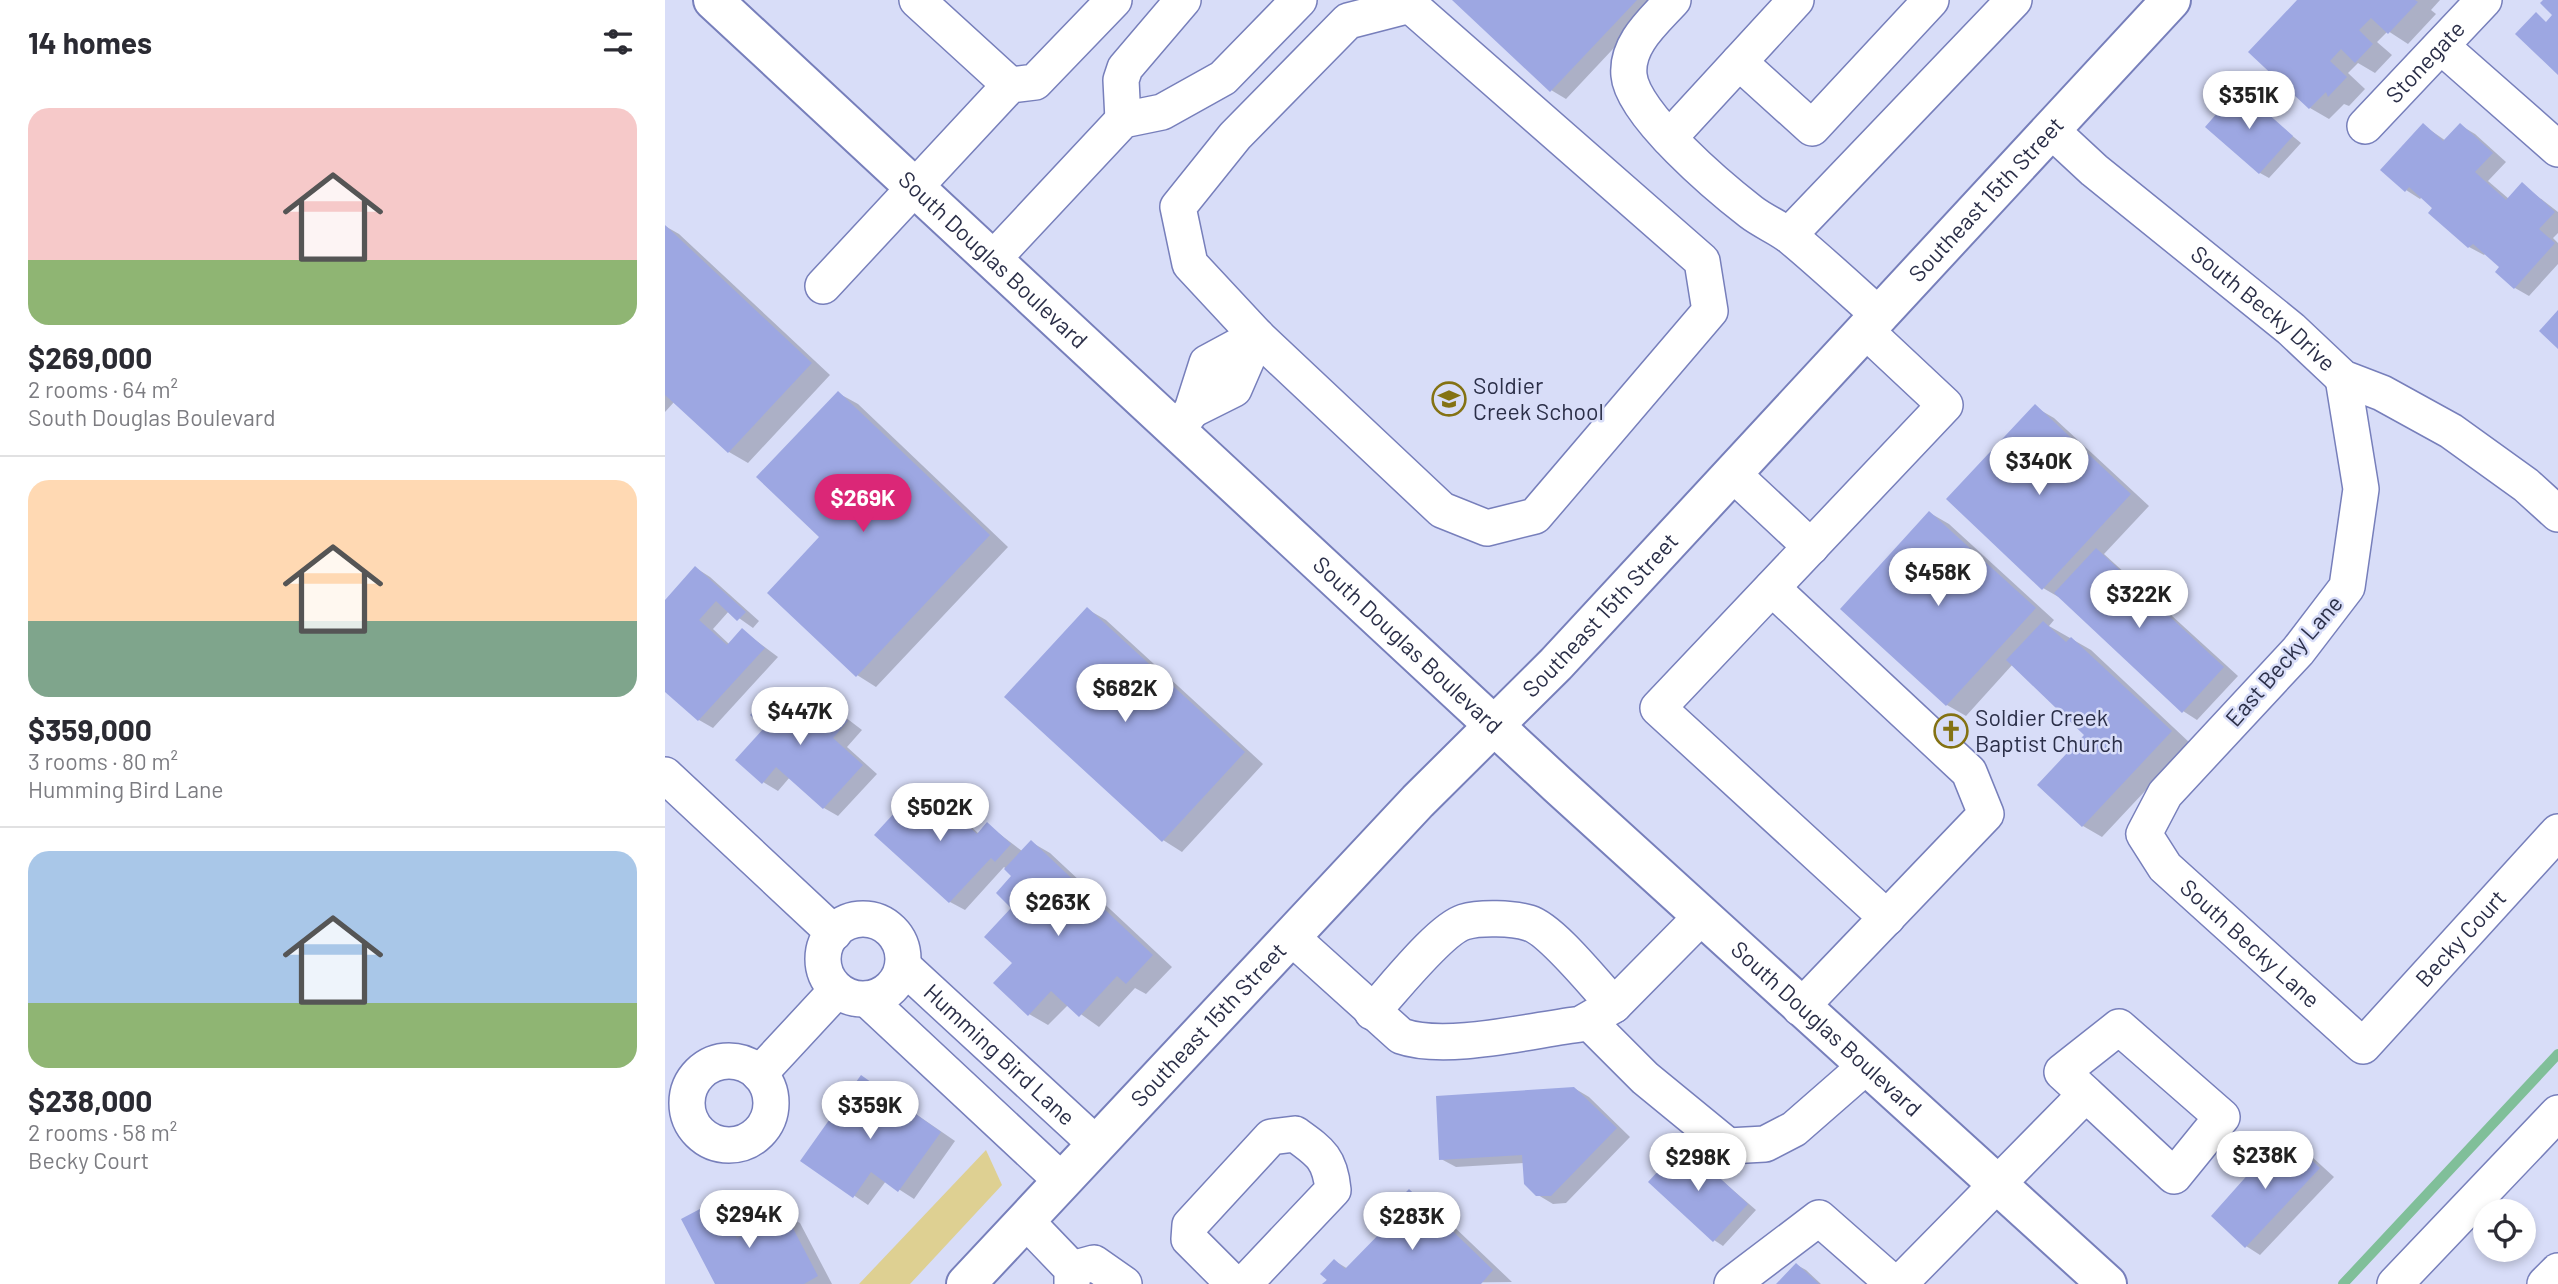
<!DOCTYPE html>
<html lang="en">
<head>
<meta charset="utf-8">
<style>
	:root { --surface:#fff; --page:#f7f7f7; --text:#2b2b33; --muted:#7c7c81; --line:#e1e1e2; --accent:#db2777 }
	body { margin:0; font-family:Barlow,sans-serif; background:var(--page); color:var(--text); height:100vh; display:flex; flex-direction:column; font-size:26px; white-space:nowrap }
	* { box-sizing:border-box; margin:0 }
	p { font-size:23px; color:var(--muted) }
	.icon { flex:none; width:38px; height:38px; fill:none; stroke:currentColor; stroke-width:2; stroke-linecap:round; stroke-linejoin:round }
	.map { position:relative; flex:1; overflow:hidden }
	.details { display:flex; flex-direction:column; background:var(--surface); width:665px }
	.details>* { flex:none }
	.controls { position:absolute; left:1808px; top:1199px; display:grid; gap:14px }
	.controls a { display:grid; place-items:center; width:63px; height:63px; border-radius:50%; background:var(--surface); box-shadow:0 4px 10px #0003; font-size:35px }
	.price { position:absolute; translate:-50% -60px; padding:0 16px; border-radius:24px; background:#fff; color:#222; font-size:23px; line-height:46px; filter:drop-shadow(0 2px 4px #0008) }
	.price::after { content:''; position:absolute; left:50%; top:42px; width:21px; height:16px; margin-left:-10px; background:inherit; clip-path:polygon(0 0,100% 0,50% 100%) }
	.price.on { background:var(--accent); color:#fff }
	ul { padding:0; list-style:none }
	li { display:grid; align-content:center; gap:14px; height:371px; padding:0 28px }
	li+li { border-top:2px solid var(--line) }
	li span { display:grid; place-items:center; height:217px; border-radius:21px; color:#555 }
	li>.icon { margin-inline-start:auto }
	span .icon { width:126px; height:126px; fill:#fffc; stroke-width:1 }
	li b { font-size:30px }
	h2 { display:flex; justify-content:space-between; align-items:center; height:84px; padding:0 28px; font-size:30px }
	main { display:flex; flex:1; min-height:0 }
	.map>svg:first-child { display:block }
	.green { fill:#ded092 }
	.shadow { fill:#0003 }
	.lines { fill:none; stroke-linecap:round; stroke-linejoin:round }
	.stream { stroke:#80bf99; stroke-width:10 }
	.building { fill:#9da7e2 }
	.minor-casing { stroke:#777fbb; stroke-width:38 }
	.major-casing { stroke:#777fbb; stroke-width:42 }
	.minor { stroke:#fff; stroke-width:35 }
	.major { stroke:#fff; stroke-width:38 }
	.labels { text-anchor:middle; stroke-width:5; stroke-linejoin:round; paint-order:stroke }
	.street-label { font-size:23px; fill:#2b2f48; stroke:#d8ddf8 }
	.poi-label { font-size:23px; fill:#2b2f48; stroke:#d8ddf8; text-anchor:start }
</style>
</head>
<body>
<main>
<section class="details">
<h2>14 homes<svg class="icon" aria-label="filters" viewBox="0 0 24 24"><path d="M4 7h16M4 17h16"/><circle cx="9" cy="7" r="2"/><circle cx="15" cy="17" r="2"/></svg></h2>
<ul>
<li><span style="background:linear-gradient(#f6c9c9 70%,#8fb573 0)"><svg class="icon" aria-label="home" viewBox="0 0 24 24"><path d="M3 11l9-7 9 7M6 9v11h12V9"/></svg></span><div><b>$269,000</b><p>2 rooms · 64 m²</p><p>South Douglas Boulevard</p></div></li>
<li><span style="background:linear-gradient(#ffd9b3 65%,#7fa58c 0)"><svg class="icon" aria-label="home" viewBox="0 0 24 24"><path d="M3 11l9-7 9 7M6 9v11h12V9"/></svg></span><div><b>$359,000</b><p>3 rooms · 80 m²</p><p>Humming Bird Lane</p></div></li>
<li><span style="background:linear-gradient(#a9c7e8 70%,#8fb573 0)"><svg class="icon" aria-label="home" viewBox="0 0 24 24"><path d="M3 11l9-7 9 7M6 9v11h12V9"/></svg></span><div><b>$238,000</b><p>2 rooms · 58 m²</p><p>Becky Court</p></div></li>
</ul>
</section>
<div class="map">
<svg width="1893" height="1284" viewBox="0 0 1893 1284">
	<rect width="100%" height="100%" fill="#d8ddf8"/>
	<path class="green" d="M321,1150L337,1185L245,1284H194Z"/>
	<path class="shadow" d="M790,0H994L901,99L886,90Z
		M1634,0H1775L1766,10L1771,14L1743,44L1723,31L1712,42L1727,55L1710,73L1693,63L1683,73L1700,89L1684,106L1679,104L1664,119L1645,108Z
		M1574,91L1636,143L1604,178L1595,173Z
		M1758,125L1781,141L1795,125L1810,134L1841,162L1823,181L1844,199L1858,185L1893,212V233L1888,238L1893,243V264L1864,296L1850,288L1836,267L1821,253L1819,255L1804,247L1757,197L1755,199L1741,190Z
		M0,226L14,234L165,375L83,463L64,452L10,401L0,412Z
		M173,393L193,404L343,547L211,687L192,675L157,537Z
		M1370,407L1389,418L1484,506L1439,554L1573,676L1532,720L1518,711L1397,599L1378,588Z
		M1265,513L1284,524L1389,620L1384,626L1426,650L1525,743L1437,837L1418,826L1421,735L1348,664L1301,716L1282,705Z
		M31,568L45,577L94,621L88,628L64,611L48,629L64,644L77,630L113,657L48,728L34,720L0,689V602Z
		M422,609L441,620L598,764L517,852L498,840Z
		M112,689L146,715L159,701L197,730L182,747L212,774L173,816L159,808L125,777L113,791L98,782L101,728Z
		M256,786L271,794L314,834L323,825L357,851L366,842L385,853L507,967L481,994L470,988L434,1027L403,1005L383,1025L364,1014L349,963V876L339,867L300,910L285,902L212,835Z
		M197,1077L290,1141L249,1199L221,1181L203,1205L137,1160Z
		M909,1088L924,1097L965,1137L901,1203L888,1204L873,1195L859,1163L791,1167L776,1159Z
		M1619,1136L1634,1145L1669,1177L1595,1255L1581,1246Z
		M1018,1147L1091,1210L1058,1246L1049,1240Z
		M744,1191L763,1202L847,1282L660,1284L670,1261L683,1269L722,1228Z
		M52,1202L67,1210L80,1236L120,1215L135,1223L167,1284H52Z
		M1132,1265L1141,1270L1156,1284H1114Z"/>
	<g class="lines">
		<path class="stream" d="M1678,1284L1893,1054"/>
	</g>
	<path class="building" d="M787,0H972L885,92Z
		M1632,0H1750L1753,2L1723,34L1706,18L1694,30L1708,44L1690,63L1676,49L1665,61L1682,77L1663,97L1661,92L1644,109L1583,52Z
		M1878,0H1893V75L1850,34L1871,12L1881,22L1887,15L1875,3Z
		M1574,88L1628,136L1594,174L1540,127Z
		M1758,123L1778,141L1795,123L1828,153L1810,172L1841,200L1857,182L1890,212L1874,229L1890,243L1849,289L1830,272L1834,267L1808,244L1803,248L1763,213L1767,208L1744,187L1740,192L1715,170Z
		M0,225L147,363L63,453L0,395Z
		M1893,310V349L1874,331Z
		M173,391L325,535L191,677L102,593L154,537L91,477Z
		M1370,404L1466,494L1377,590L1281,499Z
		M1264,511L1371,608L1281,706L1175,609Z
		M1431,548L1559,667L1517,713L1389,593Z
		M30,566L81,612L72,621L51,601L34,620L62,645L77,628L100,648L33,721L0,692V600Z
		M422,607L580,752L497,842L339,697Z
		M1378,621L1401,642L1406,637L1507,731L1417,827L1372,785L1419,735L1341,660Z
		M111,687L143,715L159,698L183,721L168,738L198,765L158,809L111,767L97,784L70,760L99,728L85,715Z
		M256,784L312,834L322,822L346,844L330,862L326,858L284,903L209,835Z
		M366,840L488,955L461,984L452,976L414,1017L386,991L363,1016L328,983L347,963L319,937L346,908L331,893L346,876L339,869Z
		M196,1075L276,1132L233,1192L206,1172L188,1198L135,1161Z
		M909,1087L952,1128L886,1196H871L859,1184L857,1155L774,1160L771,1096Z
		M1619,1134L1655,1168L1580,1248L1546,1216Z
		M1018,1144L1083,1204L1048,1242L983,1182Z
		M744,1189L828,1270L816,1284H657L662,1280L655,1274L669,1259L680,1269L720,1228L713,1221Z
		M52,1200L72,1238L120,1213L153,1276L139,1284H50L16,1219Z
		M1131,1263L1154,1284H1111Z"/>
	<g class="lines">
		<defs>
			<g id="minor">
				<path d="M252,0L345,85"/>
				<path d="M1008,0C989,21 961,44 964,75C967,114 1055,188 1086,212C1099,222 1115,228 1127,238C1157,263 1186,290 1215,316"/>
				<path d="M745,5L1037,261L1045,311L870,516L822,528L777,510L592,336L525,264L513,207L570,136L683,21Z"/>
				<path d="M1776,46L1893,149"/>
				<path d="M1074,62L1147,128L1266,0"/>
				<path d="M458,120L456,80L460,68L518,0"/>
				<path id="s1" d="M1700,126L1819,0"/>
				<path id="s2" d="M1387,131L1429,170L1626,329L1678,378L1717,393L1786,431L1861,485L1893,514"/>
				<path d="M1004,138L1131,0"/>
				<path d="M1124,235L1349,0"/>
				<path d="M328,259L458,120L497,112L558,78L634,0"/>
				<path d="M158,286L345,85L370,82L449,0"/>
				<path d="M1201,331L1280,405L993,708L1222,918"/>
				<path id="s3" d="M1678,378L1696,489L1682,587L1633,651L1500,794L1479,834L1500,867L1698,1046L1893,832"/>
				<path d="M527,410L569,389L592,336"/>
				<path d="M512,430L527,410L542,363L592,336"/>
				<path d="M1068,474L1146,547"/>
				<path d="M1107,588L1304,772L1321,814L1135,1008"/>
				<path d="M0,775L169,933"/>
				<circle cx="198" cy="959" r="40"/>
				<path d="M625,936L736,1036C781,1052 867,1030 916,1024L949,1005L1036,917"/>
				<path id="s4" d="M238,966L431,1144"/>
				<path d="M202,999L397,1181"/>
				<path d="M707,1012C727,991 774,930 799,922C815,917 848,918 864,923C887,930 931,986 949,1005"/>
				<path d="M923,1021L980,1078L1063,1146L1100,1144L1129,1129L1200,1067"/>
				<circle cx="64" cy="1103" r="42"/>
				<path d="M94,1074L172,990"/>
				<path d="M360,1220L407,1269V1284"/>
				<path d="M407,1269L429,1263L459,1284"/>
				<path d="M569,1284L524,1239L525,1225L606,1137L630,1134C655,1152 665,1158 668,1190L579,1284"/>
				<path d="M1067,1284L1154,1218L1229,1284"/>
				<path d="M1234,1284L1421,1094L1509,1176L1557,1117L1454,1027L1397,1072L1421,1094"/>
				<path d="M1730,1284L1893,1113"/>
				<path d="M1880,1284L1893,1271"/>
			</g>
			<g id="major">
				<path id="s5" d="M48,0L893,785L1442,1284"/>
				<path id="s6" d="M301,1284L753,801L891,664L1506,0"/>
			</g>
		</defs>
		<use href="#minor" class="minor-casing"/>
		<use href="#major" class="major-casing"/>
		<use href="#minor" class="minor"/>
		<use href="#major" class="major"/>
	</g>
	<defs>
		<symbol id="school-ring" viewBox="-11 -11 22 22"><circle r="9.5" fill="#d8ddf8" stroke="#847213" stroke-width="1.5"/><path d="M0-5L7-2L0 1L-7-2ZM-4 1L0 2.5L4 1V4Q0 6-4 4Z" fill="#847213"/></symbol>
		<symbol id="church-ring" viewBox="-11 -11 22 22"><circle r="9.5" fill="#d8ddf8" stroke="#847213" stroke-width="1.5"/><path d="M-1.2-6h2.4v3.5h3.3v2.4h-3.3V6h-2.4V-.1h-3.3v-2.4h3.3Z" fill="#847213"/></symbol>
	</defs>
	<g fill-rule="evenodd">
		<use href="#school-ring" x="765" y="380" width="38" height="38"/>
		<use href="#church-ring" x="1267" y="712" width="38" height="38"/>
	</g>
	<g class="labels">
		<g class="street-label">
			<text dy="8" stroke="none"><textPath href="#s1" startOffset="88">Stonegate</textPath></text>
			<text dy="8" stroke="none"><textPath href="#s6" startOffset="1489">Southeast 15th Street</textPath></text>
			<text dy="8" stroke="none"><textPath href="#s5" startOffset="382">South Douglas Boulevard</textPath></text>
			<text dy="8" stroke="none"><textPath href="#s2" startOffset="276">South Becky Drive</textPath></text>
			<text dy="8" stroke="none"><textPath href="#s6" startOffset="922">Southeast 15th Street</textPath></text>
			<text dy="8" stroke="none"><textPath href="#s5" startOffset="948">South Douglas Boulevard</textPath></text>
			<text transform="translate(1619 661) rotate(-49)" y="8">East Becky Lane</text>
			<text dy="8" stroke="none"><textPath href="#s3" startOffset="984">Becky Court</textPath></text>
			<text dy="8" stroke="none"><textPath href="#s3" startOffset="686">South Becky Lane</textPath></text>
			<text dy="8" stroke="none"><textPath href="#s6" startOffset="355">Southeast 15th Street</textPath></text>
			<text dy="8" stroke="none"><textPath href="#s5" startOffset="1516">South Douglas Boulevard</textPath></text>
			<text dy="8" stroke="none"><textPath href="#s4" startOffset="131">Humming Bird Lane</textPath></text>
		</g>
		<g class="poi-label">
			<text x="808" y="394">Soldier<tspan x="808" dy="26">Creek School</tspan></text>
			<text x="1310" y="726">Soldier Creek<tspan x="1310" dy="26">Baptist Church</tspan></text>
		</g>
	</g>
</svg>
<div class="controls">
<a><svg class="icon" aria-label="locate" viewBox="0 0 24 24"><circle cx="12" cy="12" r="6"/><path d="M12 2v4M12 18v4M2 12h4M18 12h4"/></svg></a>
</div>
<b class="price" style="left:1584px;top:131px">$351K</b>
<b class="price" style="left:1374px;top:497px">$340K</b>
<b class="price on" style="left:198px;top:534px">$269K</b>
<b class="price" style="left:1273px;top:608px">$458K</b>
<b class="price" style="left:1474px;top:630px">$322K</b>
<b class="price" style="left:460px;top:724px">$682K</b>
<b class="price" style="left:135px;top:747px">$447K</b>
<b class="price" style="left:275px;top:843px">$502K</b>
<b class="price" style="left:393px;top:938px">$263K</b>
<b class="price" style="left:205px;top:1141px">$359K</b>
<b class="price" style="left:1600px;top:1191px">$238K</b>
<b class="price" style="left:1033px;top:1193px">$298K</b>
<b class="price" style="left:84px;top:1250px">$294K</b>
<b class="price" style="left:747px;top:1252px">$283K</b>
</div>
</main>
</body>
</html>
